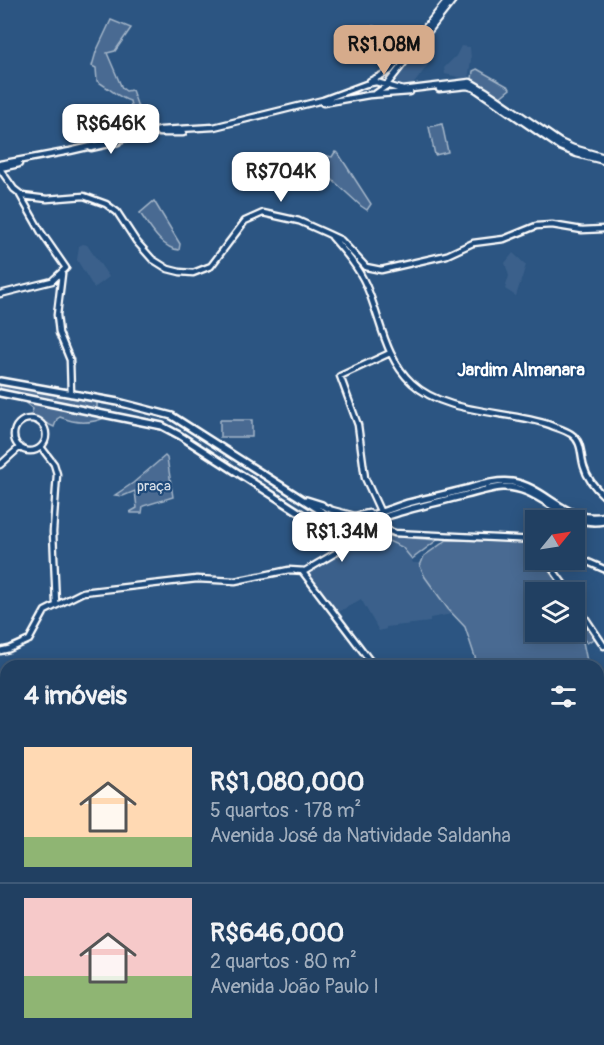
<!DOCTYPE html>
<html lang="pt">
<head>
<meta charset="utf-8">
<style>
	:root { --surface:#214062; --page:#294768; --text:#f1f3f6; --muted:#a2afbe; --line:#3e5977; --accent:#d6ab8b }
	body { margin:0; font-family:Pangolin,sans-serif; background:var(--page); color:var(--text); height:100vh; display:flex; flex-direction:column; font-size:22px; white-space:nowrap }
	* { box-sizing:border-box; margin:0 }
	p { font-size:20px; color:var(--muted) }
	.icon { flex:none; width:33px; height:33px; fill:none; stroke:currentColor; stroke-width:2; stroke-linecap:round; stroke-linejoin:round }
	.map { position:relative; flex:1; overflow:hidden }
	.side { position:absolute; left:0px; top:660px; width:604px; height:386px; display:flex; flex-direction:column; background:var(--surface); border-radius:18px 18px 0 0; box-shadow:0 3px 15px #0003,0 0 0 2px var(--line) }
	.side>* { flex:none }
	.needle { width:39px; rotate:60deg }
	.tools { position:absolute; left:525px; top:510px; display:grid; gap:12px }
	.tools a { display:grid; place-items:center; width:60px; height:60px; border-radius:0px; background:var(--surface); box-shadow:0 3px 15px #0003,0 0 0 2px var(--line); font-size:30px }
	.price { position:absolute; translate:-50% -51px; padding:0 14px; border-radius:12px; background:#fff; color:#222; font-size:20px; line-height:39px; filter:drop-shadow(0 2px 3px #0008) }
	.price::after { content:''; position:absolute; left:50%; top:36px; width:18px; height:14px; margin-left:-9px; background:inherit; clip-path:polygon(0 0,100% 0,50% 100%) }
	.price.on { background:var(--accent); color:#111 }
	ul { padding:0; list-style:none }
	li { display:flex; align-items:center; gap:18px; height:150px; padding:0 24px }
	li+li { border-top:2px solid var(--line) }
	li span { display:grid; place-items:center; flex:none; width:168px; height:120px; border-radius:0px; color:#555 }
	li>.icon { margin-inline-start:auto }
	span .icon { width:72px; height:72px; fill:#fffc; stroke-width:1 }
	li b { font-size:26px }
	h2 { display:flex; justify-content:space-between; align-items:center; height:72px; padding:0 24px; font-size:26px }
	.map>svg:first-child { display:block }
	.built { fill:#3b618b }
	.green { fill:#486b92; stroke:#a4b5c8; stroke-width:1.5 }
	.water { fill:#748fad; stroke:#acbcce; stroke-width:1.5 }
	.lines { fill:none; stroke-linecap:round; stroke-linejoin:round }
	.shore { stroke:#c7d2de; stroke-width:1.5 }
	.stream { stroke:#acbcce; stroke-width:1.5 }
	.canal { stroke:#748fad; stroke-width:3 }
	.secondary-casing { stroke:#fff; stroke-width:9 }
	.primary-casing { stroke:#fff; stroke-width:10 }
	.secondary { stroke:#1f4a7a; stroke-width:4.5 }
	.primary { stroke:#1f4a7a; stroke-width:5 }
	.labels { text-anchor:middle; stroke-width:4.5; stroke-linejoin:round; paint-order:stroke }
	.park-label { font-size:15px; fill:#dae1e9; stroke:#1f4a7a }
	.quarter-label { font-size:18px; font-weight:bold; fill:#fff; stroke:#1f4a7a }
</style>
</head>
<body>
<div class="map">
<svg width="604" height="1045" viewBox="0 0 604 1045">
	<rect width="100%" height="100%" fill="#2c5582"/>
	<filter id="ink" filterUnits="userSpaceOnUse"><feTurbulence type="fractalNoise" baseFrequency=".0167" numOctaves="2"/><feDisplacementMap in="SourceGraphic" scale="12" xChannelSelector="R" yChannelSelector="G"/><feConvolveMatrix kernelMatrix="1 2 1 2 8 2 1 2 1" color-interpolation-filters="sRGB"/></filter>
	<g filter="url(#ink)">
		<path class="built" d="M461,46L470,47L471,60L468,79L445,74L444,68L456,56Z
			M418,47L429,49L434,57L412,86L403,87L397,83L395,77Z
			M83,244L87,245L109,277L94,288L77,260L79,246Z
			M513,253L526,265L516,296L505,289L509,276L505,263Z
			M369,536L396,545L409,554L413,563H420L421,572L452,614L430,618V622L386,627V629L379,631L361,599L337,613L309,577V573Z"/>
		<path class="green" d="M111,20L131,28L115,51L107,53L122,88L126,91L132,90L138,107L114,115L113,112L115,108H127L131,106L130,101C118,98 108,87 97,81L96,68L92,66L96,52Z
			M477,69L509,87L510,89L499,98L472,79L473,71Z
			M442,124L448,152L435,155L429,127Z
			M335,152L338,153L371,204L367,210L361,206L325,173L327,163L323,155L332,157Z
			M154,201L180,244L179,250C162,249 149,226 140,213Z
			M0,382L97,402V409L0,390Z
			M23,401L107,417C90,424 77,424 60,417L57,419L54,427L31,416L33,409Z
			M220,420H252V437H220Z
			M165,456L167,458L173,497L143,506L142,513H131L130,512L137,508L135,491L123,496L115,495L133,483Z
			M375,535L437,540L412,559L402,547Z
			M447,540L532,541L535,547L536,560H545L566,592H536V632H574L575,605L596,637L587,643L582,637L588,666H478L465,627L448,609L425,577L420,566L424,556Z"/>
		<path class="water" d="M373,26L389,30L415,29L419,33L394,64L386,57Z"/>
		<g class="lines">
			<path class="shore" d="M388,36H403L406,38L394,54L391,52L385,40Z"/>
			<path class="stream" d="M0,792L6,791
				M0,800L6,802"/>
			<path class="canal" d="M396,68L416,43"/>
			<defs>
				<path id="secondary" d="M385,63L390,65L396,64
					M370,81L390,71L448,0
					M439,89L467,86L474,88L560,147L577,154L604,161
					M375,94L385,87L453,0
					M323,103L369,95L410,92
					M159,133H183
					M91,148L118,142
					M0,164L70,151L161,130L214,127L323,100L366,84L376,82L403,90L470,82L487,92L560,142L573,148L604,157
					M0,168L19,164
					M0,169L14,189L23,196L47,199L84,196L106,204L117,212L136,241L152,259L168,269L180,272L193,273L211,266L245,221L263,213L299,221L326,233L341,240L366,267L381,270L447,255L473,243L504,239L536,226L552,225L582,230L604,229
					M332,237C345,252 358,267 366,285C381,319 384,357 412,383C446,415 508,410 550,425C557,428 565,430 571,434C583,442 580,455 584,467C587,478 595,488 604,496
					M62,274L57,315L59,333L70,360L71,394
					M0,294L52,281L66,268L41,232L20,195
					M14 435a16 16 0 1 1 32 0a16 16 0 1 1-32 0Z
					M41,447L54,464L57,474L53,532L56,604
					M0,465L20,447
					M320,505L332,510L355,516L369,513
					M381,513L365,478L358,425L340,376L390,353
					M394,533L536,540
					M574,556L604,569
					M546,560L569,592
					M302,571L374,666
					M574,601L604,646
					M0,651L9,649L29,640L45,611L83,592L197,579L235,581L289,570L305,571L374,530L381,528L395,533
					M0,831L6,835
					M162,1040L163,1045
					M537,1040L547,1045
					M202,1045L205,1040"/>
				<path id="primary" d="M0,381L118,402L172,416L324,513C355,526 379,512 408,503C428,498 447,494 466,489C481,485 497,480 512,482C546,487 567,525 604,516
					M0,393L162,426L179,435L302,514C346,535 362,523 404,511C424,505 446,500 466,495C478,492 490,488 502,487C541,485 564,529 604,521
					M306,500L322,505
					M349,528L365,534
					M598,834L604,826
					M598,909L604,915"/>
			</defs>
			<use href="#secondary" class="secondary-casing"/>
			<use href="#primary" class="primary-casing"/>
			<use href="#secondary" class="secondary"/>
			<use href="#primary" class="primary"/>
		</g>
	</g>
	<g class="labels">
		<g class="park-label">
			<text x="154" y="491">praça</text>
		</g>
		<g class="quarter-label">
			<text x="521" y="376">Jardim Almanara</text>
		</g>
	</g>
</svg>
<div class="tools">
<a><svg class="needle" viewBox="-14 -14 28 28"><path d="M0-13l5 13h-10z" fill="#e53935"/><path d="M0 13l5-13h-10z" fill="#a2afbe"/></svg></a>
<a><svg class="icon" aria-label="layers" viewBox="0 0 24 24"><path d="M12 4l9 5-9 5-9-5zM3 14l9 5 9-5"/></svg></a>
</div>
<b class="price on" style="left:384px;top:76px">R$1.08M</b>
<b class="price" style="left:111px;top:155px">R$646K</b>
<b class="price" style="left:281px;top:203px">R$704K</b>
<b class="price" style="left:342px;top:563px">R$1.34M</b>
<section class="side">
<h2>4 imóveis<svg class="icon" aria-label="filters" viewBox="0 0 24 24"><path d="M4 7h16M4 17h16"/><circle cx="9" cy="7" r="2"/><circle cx="15" cy="17" r="2"/></svg></h2>
<ul>
<li><span style="background:linear-gradient(#ffd9b3 75%,#8fb573 0)"><svg class="icon" aria-label="home" viewBox="0 0 24 24"><path d="M3 11l9-7 9 7M6 9v11h12V9"/></svg></span><div><b>R$1,080,000</b><p>5 quartos · 178 m²</p><p>Avenida José da Natividade Saldanha</p></div></li>
<li><span style="background:linear-gradient(#f6c9c9 65%,#8fb573 0)"><svg class="icon" aria-label="home" viewBox="0 0 24 24"><path d="M3 11l9-7 9 7M6 9v11h12V9"/></svg></span><div><b>R$646,000</b><p>2 quartos · 80 m²</p><p>Avenida João Paulo I</p></div></li>
</ul>
</section>
</div>
</body>
</html>
